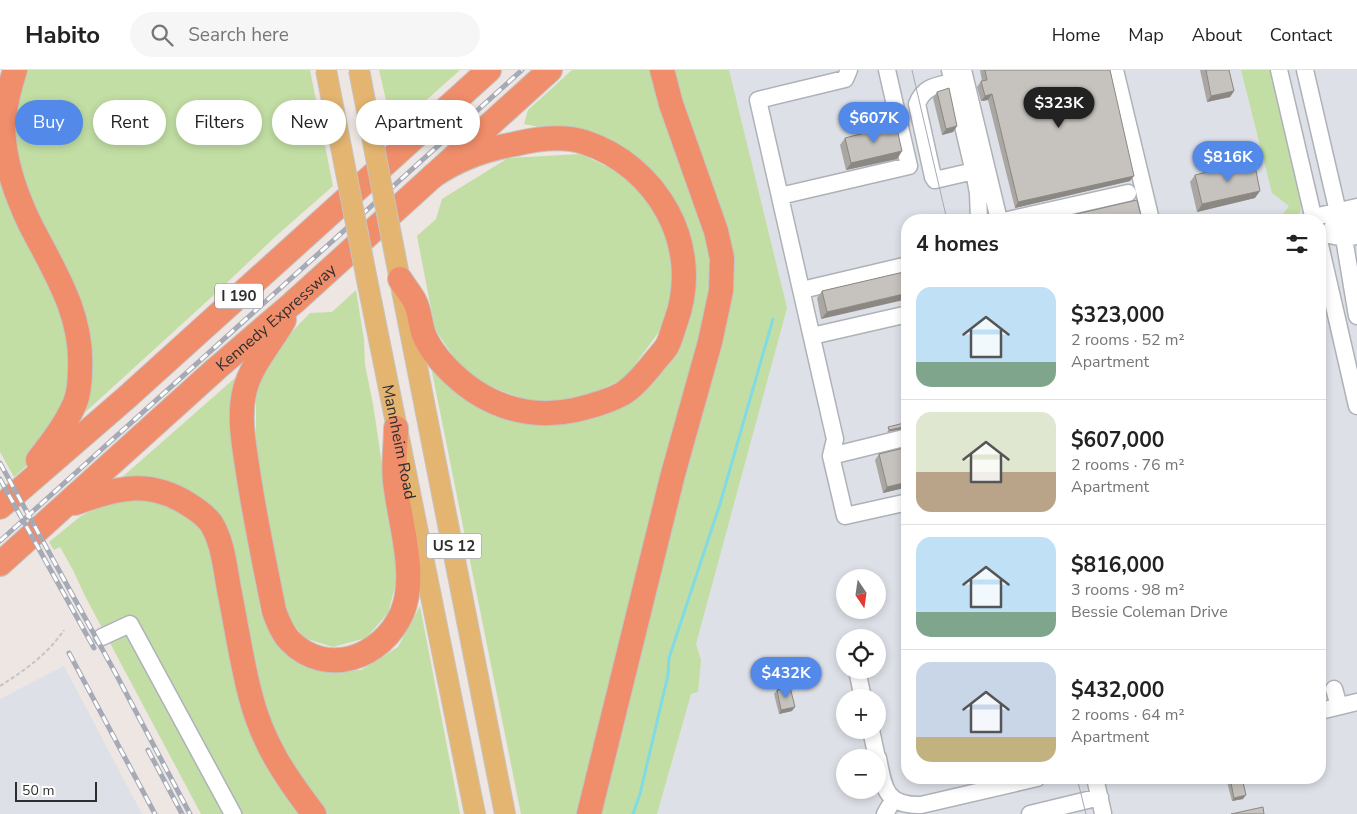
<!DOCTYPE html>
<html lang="en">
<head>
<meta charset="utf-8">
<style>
	:root { --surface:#fff; --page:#f6f6f6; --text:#222; --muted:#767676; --line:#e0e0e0; --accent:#5389e9 }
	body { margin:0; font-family:"Nunito Sans",sans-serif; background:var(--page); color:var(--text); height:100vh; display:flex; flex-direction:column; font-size:19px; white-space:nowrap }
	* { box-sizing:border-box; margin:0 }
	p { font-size:16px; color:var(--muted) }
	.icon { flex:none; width:28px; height:28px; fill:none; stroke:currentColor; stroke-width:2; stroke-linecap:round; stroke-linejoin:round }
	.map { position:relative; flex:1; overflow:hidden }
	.details { position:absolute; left:901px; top:144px; width:425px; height:570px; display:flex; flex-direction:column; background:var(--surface); border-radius:20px; box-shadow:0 2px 8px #0003 }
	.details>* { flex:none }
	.hud { position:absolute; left:15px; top:30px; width:475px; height:45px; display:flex; gap:10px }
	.needle { width:32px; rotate:167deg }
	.buttons { position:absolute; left:836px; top:499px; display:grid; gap:10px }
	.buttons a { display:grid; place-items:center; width:50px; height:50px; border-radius:50%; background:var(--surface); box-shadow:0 2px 8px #0003; font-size:25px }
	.scale { position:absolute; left:15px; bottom:12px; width:82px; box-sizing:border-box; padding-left:5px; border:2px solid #2e2e2e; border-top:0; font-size:14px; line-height:18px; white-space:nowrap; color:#2e2e2e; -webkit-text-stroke:4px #fff; paint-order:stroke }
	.price { position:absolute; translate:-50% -42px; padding:0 11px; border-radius:18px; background:var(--accent); color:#fff; font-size:16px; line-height:32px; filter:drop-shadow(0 1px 2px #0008) }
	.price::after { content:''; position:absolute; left:50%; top:30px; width:15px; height:11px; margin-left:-8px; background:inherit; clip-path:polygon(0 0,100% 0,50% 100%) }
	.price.selected { background:#222; color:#fff }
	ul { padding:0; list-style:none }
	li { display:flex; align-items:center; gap:15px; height:125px; padding:0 15px }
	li+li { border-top:1px solid var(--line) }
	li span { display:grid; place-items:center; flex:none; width:140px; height:100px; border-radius:15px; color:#555 }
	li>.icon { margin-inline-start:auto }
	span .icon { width:60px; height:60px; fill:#fffc; stroke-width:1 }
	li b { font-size:21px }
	h2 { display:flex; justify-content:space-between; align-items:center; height:60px; padding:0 15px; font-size:21px }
	.pill { padding:0 18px; border-radius:22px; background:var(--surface); box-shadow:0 2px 8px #0003; font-size:18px; line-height:45px }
	.pill.selected { background:var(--accent); color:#fff }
	header { display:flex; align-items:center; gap:30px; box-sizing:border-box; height:70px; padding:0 25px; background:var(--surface); border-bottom:1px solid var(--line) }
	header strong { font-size:24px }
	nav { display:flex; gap:28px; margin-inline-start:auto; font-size:18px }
	.search { width:350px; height:45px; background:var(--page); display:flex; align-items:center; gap:12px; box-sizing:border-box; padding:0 18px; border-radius:28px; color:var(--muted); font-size:19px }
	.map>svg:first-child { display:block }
	.airport { fill:#dde0e7; fill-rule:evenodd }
	.green { fill:#c2dea4 }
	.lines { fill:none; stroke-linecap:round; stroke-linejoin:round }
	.stream { stroke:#80dbe4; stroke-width:3 }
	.minor-casing { stroke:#aeb2b8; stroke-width:19 }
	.major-casing { stroke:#c4c4c4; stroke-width:22 }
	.highway-casing { stroke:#c4c4c4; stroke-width:26 }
	.path { stroke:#c4c4c4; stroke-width:2; stroke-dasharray:4 2.5; stroke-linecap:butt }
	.minor { stroke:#fff; stroke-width:16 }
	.major { stroke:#e4b570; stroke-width:20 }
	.highway { stroke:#f08d6b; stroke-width:24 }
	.tram { stroke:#a5aab6; stroke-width:1 }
	.rail-casing { stroke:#a5aab6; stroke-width:5 }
	.rail { stroke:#fff; stroke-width:3; stroke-dasharray:9; stroke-linecap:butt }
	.major-bridge-casing { stroke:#c4c4c4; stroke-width:22; stroke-linecap:butt }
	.major-bridge { stroke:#e4b570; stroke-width:20 }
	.wall { fill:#aaa7a3 }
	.shaded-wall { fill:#8b8884 }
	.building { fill:#c6c2bd; stroke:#8b8884 }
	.labels { text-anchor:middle; stroke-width:4; stroke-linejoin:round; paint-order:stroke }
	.shield { fill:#fff; stroke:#6d6d6d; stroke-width:1 }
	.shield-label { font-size:15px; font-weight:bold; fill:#2e2e2e }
	.street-label { font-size:16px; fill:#2e2e2e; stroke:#fff }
</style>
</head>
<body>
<header>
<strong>Habito</strong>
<div class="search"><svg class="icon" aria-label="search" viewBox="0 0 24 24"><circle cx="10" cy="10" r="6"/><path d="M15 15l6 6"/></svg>Search here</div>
<nav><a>Home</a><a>Map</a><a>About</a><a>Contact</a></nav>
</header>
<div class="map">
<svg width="1357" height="744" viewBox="0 0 1357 744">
	<rect width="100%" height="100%" fill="#ede6e2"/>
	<path class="airport" d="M709,0H1357V744H620L767,238ZM908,150H1320V708H908ZM845,508H878V540H845ZM845,568H878V600H845ZM845,628H878V660H845ZM845,688H878V720H845Z
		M64,596L142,744H0V629Z"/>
	<path class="green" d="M23,0H310L333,116L276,166L216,223L80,347L88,311L18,101L12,49Z
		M379,0H460L393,60Z
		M572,0H653L661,35L712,187L711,229L579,744H521L430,292L548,354L666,295L693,187L601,70L524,54L528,40Z
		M671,0H729L787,238L696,574L701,590L698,622L691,624L657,744H597L731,217Z
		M1241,0H1270L1301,135L1300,142C1294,147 1289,149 1282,145L1289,136L1272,123Z
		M581,84L627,106L662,151L675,206L661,259L625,308L580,329L538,335L485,314L457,292L435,259L417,166L436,149L442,129L508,88Z
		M0,105L1,115L12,142L68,257L75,316L34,389L14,407L0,382Z
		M356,220L364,270L365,295L373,334L392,462L397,509L388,543L366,568L333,577L304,568L284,541L256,376V319L281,273L310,243L332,242Z
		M235,308L231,339L237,401L261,544L281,580L325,602L361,600L398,577L420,536L460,744H325L276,676L256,611L226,461L120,409Z
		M142,428L176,438L197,454L206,464L254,674L291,734L300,744H201L85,526L73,500L60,477L54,480L49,472L81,446L105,434Z"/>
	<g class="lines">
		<path class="stream" d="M633,744L640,724L668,605L669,588L720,434L773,249"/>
		<defs>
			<path id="minor" d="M849,0L845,9L758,30L832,356L835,369L831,386L845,446L908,432
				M950,0L975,107L978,123L979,150
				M963,0L999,150
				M1115,0L1151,150
				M1279,0L1314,150
				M1305,0L1344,168L1357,246
				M953,12C936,16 924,16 917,34L933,107L935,110L974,101
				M780,126L909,96L887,0
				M1314,147L1357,137
				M1008,150L1128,123
				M1332,158L1357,152
				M1320,163L1344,168L1357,166
				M1320,175L1357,336
				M802,220L908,195
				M812,266L908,244
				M831,386L908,367
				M102,567L130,554L233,744
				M857,600L863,628
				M1334,619L1339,636
				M1320,641L1357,632
				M871,660L877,688
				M878,688C884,718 885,736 921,735L1037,708
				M1095,708L1103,743
				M885,744L893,730
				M1030,744L1100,727"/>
			<g id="major">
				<path d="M395,185L505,744"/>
				<path id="s1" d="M367,210L475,744"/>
			</g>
			<g id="highway">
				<path d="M15,0C8,22 1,48 4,71C7,99 18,129 30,154C54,201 83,244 80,299C80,310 79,323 75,333C66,354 52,372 38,390"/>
				<path d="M400,209C404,216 411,224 415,232C420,242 420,254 424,265C428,275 438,289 446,297C480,333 525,351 575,340C591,336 607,332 622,324C634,317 646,302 655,291C659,286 664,281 667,276C671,269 673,259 676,251C703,176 658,96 584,72C562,65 536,69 515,74C485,79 458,89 433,106"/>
				<path d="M284,250C271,273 252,294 245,319C238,346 244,375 248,402C255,449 265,495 274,541C278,551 282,563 290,571C327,608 382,588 402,543C418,505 399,451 395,411C393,394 396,375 396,358"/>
				<path d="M75,433C116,418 148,409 188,434C196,439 205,445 211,453C223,472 225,498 229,519C236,554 241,589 250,624C262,672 284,705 314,744"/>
				<path d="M0,437L126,328L489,0"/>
				<path id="s2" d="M0,494L216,299L293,233L550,0"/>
				<path d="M589,744L673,404L710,272L721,221L722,188L716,161L671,34L662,0"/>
			</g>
		</defs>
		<use href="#minor" class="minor-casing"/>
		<use href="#major" class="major-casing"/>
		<use href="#highway" class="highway-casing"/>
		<path class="path" d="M0,616C25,600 47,585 64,560"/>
		<use href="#minor" class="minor"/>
		<use href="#major" class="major"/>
		<use href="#highway" class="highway"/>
		<path class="tram" d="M912,0L947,150
			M1077,708L1086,744"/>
		<defs>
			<path id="rail" d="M0,393L117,606L190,744
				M0,409L94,578
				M0,471L522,0
				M69,583L155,744
				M148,680L182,744"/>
		</defs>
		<use href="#rail" class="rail-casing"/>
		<use href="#rail" class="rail"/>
		<defs>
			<path id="major-bridge" d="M326,0L367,210
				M359,0L395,185"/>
		</defs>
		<use href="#major-bridge" class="major-bridge-casing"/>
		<use href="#major-bridge" class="major-bridge"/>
	</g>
	<path class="wall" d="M980,0H1110L1130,111L1015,138L988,30L981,31L977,17L981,11H982Z
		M1200,0H1229L1234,21L1230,27L1207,32Z
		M937,22L957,56L953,62L942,65L933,28Z
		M845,68L902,81L897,89L846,100L840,75Z
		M1195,105L1255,128L1197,142L1190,112Z
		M908,201L821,249L817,228L822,221Z
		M879,384L908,417L883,423L875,390Z
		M777,620L792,641L779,644L774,624Z
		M1226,708H1242L1243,729L1232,731Z"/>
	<path class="shaded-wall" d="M1234,21L1230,27L1207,32L1211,26Z
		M992,24L988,30L981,31L985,26Z
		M957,56L953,62L942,65L946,59Z
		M902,81L897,89L846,100L851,93Z
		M1134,106L1130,111L1015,138L1018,132Z
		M1260,121L1255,128L1197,142L1202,134Z
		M908,223V229L821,249L827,242Z
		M908,356V358L887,362L889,360Z
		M908,412V417L883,423L887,417Z
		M795,637L792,641L779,644L781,640Z
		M1246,725L1243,729L1232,731L1234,728Z"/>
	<path class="building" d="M985,0H1110L1134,106L1018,132L992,24L985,26L981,11L987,10Z
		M1206,0H1229L1234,21L1211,26Z
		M949,18L957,56L946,59L937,22Z
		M896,55L902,81L851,93L845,68Z
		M1254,91L1260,121L1202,134L1195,105Z
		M1137,130L1142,150H1040L1054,147L1055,149Z
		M908,201V223L827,242L822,221Z
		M908,352V356L889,360L888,357Z
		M908,377V412L887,417L879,384Z
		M790,617L795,637L781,640L777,620Z
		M1230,708H1242L1246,725L1234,728Z
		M1263,737L1264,744H1231Z"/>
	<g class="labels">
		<g class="shield">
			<rect x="215" y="213.5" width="48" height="25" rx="4"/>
			<rect x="426.5" y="463.5" width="55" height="25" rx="4"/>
		</g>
		<g class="shield-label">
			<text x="239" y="231">I 190</text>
			<text x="454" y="481">US 12</text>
		</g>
		<g class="street-label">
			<text dy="6" stroke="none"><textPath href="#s2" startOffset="370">Kennedy Expressway</textPath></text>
			<text dy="6" stroke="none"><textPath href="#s1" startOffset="165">Mannheim Road</textPath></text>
		</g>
	</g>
</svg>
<div class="buttons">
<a><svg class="needle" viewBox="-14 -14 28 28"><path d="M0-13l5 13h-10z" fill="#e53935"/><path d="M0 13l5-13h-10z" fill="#767676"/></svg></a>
<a><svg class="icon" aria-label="locate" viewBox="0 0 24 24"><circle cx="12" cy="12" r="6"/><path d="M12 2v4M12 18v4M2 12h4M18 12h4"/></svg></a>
<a>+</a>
<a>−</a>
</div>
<div class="scale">50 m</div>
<b class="price selected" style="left:1059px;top:59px">$323K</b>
<b class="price" style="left:874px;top:74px">$607K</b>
<b class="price" style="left:1228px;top:113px">$816K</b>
<b class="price" style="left:786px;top:629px">$432K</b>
<div class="hud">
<a class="pill selected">Buy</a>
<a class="pill">Rent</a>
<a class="pill">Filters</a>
<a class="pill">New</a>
<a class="pill">Apartment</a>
</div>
<section class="details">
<h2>4 homes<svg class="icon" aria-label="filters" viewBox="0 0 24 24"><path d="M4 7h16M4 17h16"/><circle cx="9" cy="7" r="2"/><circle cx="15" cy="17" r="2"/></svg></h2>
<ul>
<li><span style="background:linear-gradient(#bfe0f5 75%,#7fa58c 0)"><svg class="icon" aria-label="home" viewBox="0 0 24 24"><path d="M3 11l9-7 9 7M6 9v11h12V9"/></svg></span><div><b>$323,000</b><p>2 rooms · 52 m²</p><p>Apartment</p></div></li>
<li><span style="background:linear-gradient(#dfe7d0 60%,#b9a48a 0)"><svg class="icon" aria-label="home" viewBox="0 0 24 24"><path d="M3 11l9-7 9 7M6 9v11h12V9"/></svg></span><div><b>$607,000</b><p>2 rooms · 76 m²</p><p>Apartment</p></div></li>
<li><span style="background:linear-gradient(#bfe0f5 75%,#7fa58c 0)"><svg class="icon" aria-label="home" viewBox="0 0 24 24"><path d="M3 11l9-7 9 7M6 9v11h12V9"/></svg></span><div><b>$816,000</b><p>3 rooms · 98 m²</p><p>Bessie Coleman Drive</p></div></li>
<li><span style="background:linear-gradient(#c9d6e8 75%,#c2b280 0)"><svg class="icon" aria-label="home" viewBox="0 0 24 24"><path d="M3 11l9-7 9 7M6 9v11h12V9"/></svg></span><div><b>$432,000</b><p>2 rooms · 64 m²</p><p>Apartment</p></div></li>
</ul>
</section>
</div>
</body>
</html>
